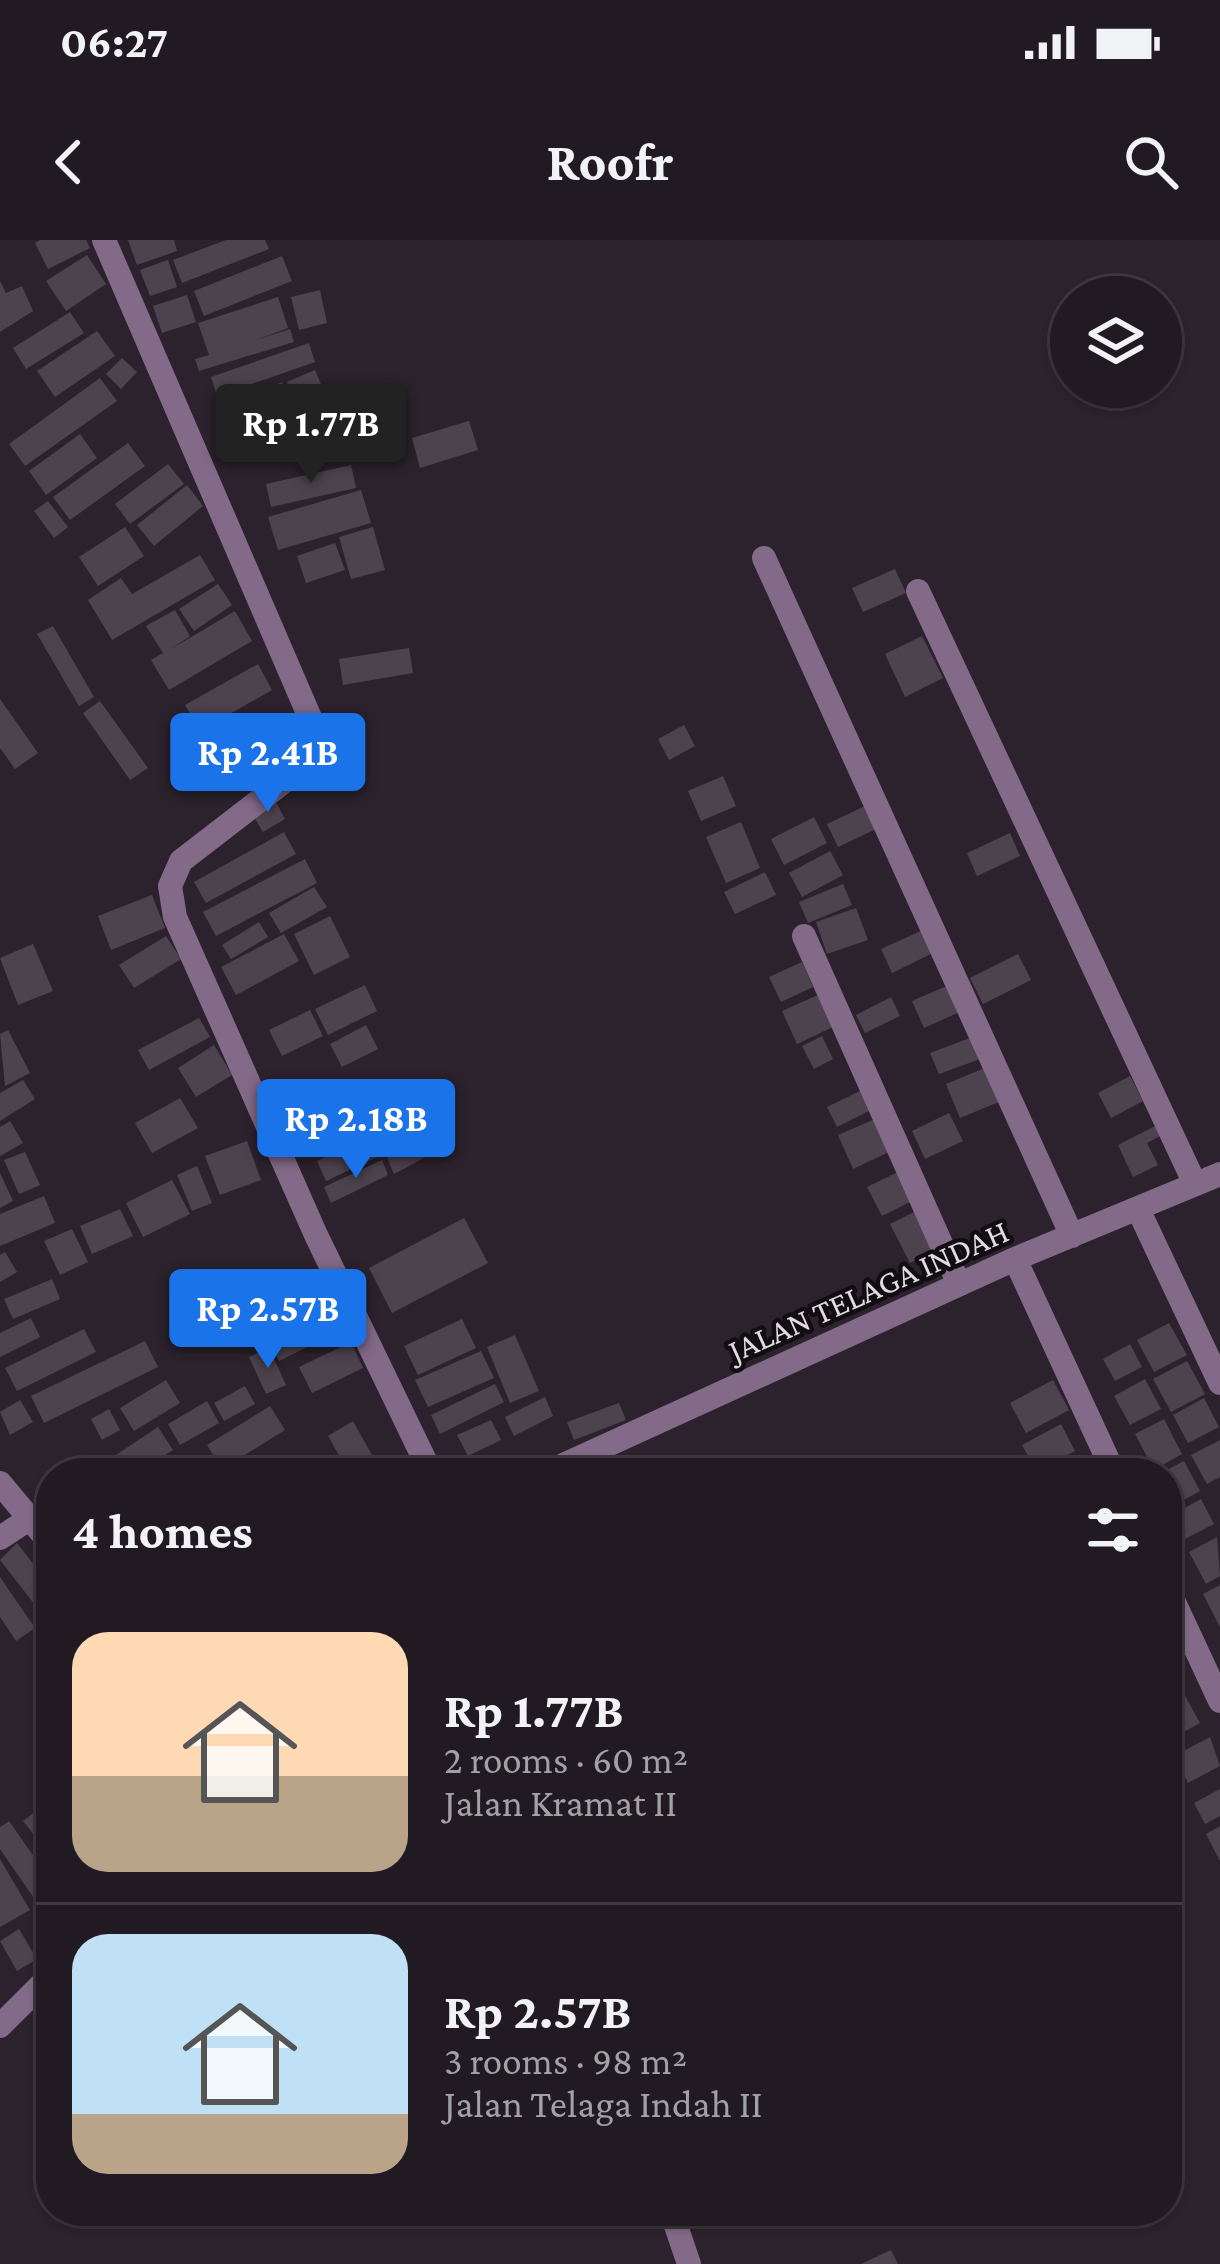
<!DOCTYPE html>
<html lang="en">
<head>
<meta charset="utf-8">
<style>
	:root { --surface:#211a22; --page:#29232a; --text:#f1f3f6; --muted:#a2a1a5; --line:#3e3840; --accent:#1a73e8 }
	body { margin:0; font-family:"Crimson Pro",serif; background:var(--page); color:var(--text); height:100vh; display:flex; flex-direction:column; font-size:45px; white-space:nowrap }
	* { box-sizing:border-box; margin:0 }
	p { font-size:39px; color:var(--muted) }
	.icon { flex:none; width:66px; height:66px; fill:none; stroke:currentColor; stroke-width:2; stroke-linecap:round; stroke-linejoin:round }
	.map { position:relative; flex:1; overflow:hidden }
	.panel { position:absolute; left:36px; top:1218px; width:1146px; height:768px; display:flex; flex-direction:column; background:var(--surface); border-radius:48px; box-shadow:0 3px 9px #0004,0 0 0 3px var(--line) }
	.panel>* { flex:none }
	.buttons { position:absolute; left:1050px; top:36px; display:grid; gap:24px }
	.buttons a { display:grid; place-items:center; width:132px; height:132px; border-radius:50%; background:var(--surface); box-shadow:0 3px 9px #0004,0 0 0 3px var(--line); font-size:60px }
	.price { position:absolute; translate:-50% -102px; padding:0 27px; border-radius:12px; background:var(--accent); color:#fff; font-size:39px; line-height:78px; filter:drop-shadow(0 3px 6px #0008) }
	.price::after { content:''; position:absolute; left:50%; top:72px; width:36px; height:27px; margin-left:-18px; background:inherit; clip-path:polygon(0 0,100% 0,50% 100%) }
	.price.selected { background:#222; color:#fff }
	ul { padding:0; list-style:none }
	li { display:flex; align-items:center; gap:36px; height:300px; padding:0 36px }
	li+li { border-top:3px solid var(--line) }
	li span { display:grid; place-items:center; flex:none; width:336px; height:240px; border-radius:36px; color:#555 }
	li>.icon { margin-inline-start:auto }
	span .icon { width:144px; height:144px; fill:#fffc; stroke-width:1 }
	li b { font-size:51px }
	h2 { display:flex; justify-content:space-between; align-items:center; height:144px; padding:0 36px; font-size:51px }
	.status { display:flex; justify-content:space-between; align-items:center; height:84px; padding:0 60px; background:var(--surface); direction:ltr }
	.status svg { height:33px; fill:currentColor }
	header { display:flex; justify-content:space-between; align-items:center; height:156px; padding:0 36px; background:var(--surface); font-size:54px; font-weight:700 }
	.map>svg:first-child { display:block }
	.building { fill:#4d434f }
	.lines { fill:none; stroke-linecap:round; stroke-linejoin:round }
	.street { stroke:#836a88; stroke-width:24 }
	.labels { text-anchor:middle; stroke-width:9; stroke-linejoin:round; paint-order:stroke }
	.street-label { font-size:33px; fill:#e2dbe3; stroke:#120d12 }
</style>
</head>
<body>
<div class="status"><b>06:27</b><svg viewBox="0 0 49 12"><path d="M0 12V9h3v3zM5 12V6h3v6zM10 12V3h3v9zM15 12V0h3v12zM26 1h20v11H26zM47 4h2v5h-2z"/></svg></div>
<header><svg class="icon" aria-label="back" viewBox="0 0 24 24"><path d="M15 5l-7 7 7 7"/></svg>Roofr<svg class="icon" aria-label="search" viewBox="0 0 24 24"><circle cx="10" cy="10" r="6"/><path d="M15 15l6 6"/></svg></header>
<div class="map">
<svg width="1220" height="2024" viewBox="0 0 1220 2024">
	<rect width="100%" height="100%" fill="#2c222d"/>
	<path class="building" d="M40,0H86L90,8L48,29L35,3Z
		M128,0H174L177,11L137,25Z
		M226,0H265L269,9L182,43L173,20Z
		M87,15L106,44L66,71L46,41Z
		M282,16L292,41L204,76L194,51Z
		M168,20L177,47L150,56L140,30Z
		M0,41L6,53L22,46L33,71L0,92Z
		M320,50L327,83L299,90L291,57Z
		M187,55L196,82L162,93L153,66Z
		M278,57L288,88L256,100L290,89L294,102L199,131L195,119L209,115L198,83Z
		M70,72L84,93L26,129L13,108Z
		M97,91L115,116L55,157L37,131Z
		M309,103L315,122L217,156L211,137Z
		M122,118L137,132L121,149L106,134Z
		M315,130L333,172L304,184L287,142Z
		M100,138L117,161L25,226L9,204Z
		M282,142L294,175L244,193L233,160Z
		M469,181L478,210L420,228L412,198Z
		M80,194L97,218L46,255L29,231Z
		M128,203L145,226L70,280L53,257Z
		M168,224L184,244L130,284L115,264Z
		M351,225L356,248L271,267L266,244Z
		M187,245L203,266L154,306L137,285Z
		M361,250L371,283L278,310L268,277Z
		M48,261L68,287L54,298L34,271Z
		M125,287L144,316L98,346L79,317Z
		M373,287L385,330L351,339L339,297Z
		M335,303L345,330L306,343L297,316Z
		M200,315L215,340L112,400L88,360L121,338L132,354Z
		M895,329L906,353L863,372L852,348Z
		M218,344L232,365L194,391L179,369Z
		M175,370L190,396L171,409L235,371L252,401L169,450L151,420L163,413L146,386Z
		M53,386L94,457L79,466L37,394Z
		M922,396L943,438L905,457L885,414Z
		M409,408L413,433L343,445L339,419Z
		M258,424L272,450L200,491L185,465Z
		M0,459L38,513L15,529L0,508Z
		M100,461L148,528L130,540L83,473Z
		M684,485L695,506L669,520L658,499Z
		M723,536L736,566L701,581L688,551Z
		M274,558L285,579L263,592L251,572Z
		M865,566L876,589L838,607L827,584Z
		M814,577L827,603L784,625L771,599Z
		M741,582L760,628L726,643L706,597Z
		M284,592L296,614L206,663L194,642Z
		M1010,593L1020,616L977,636L967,613Z
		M830,611L843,635L802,657L789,633Z
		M305,619L317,643L216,696L203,672Z
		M765,632L776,655L735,674L724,652Z
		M843,644L852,665L808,683L799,662Z
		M314,647L327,667L281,693L269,673Z
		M152,655L165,688L111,710L98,676Z
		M856,668L868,700L827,714L816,682Z
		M330,676L350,717L314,735L294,694Z
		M259,682L268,697L231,719L222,705Z
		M923,690L933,713L892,733L881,709Z
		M284,694L299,721L236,755L221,727Z
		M166,696L181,719L134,748L119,725Z
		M33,704L53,751L18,765L0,718Z
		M1018,714L1031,740L983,764L970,738Z
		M802,722L813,747L781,762L769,737Z
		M365,745L377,771L328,795L315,769Z
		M949,745L960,772L924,788L912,761Z
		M820,754L835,786L797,804L782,771Z
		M891,757L900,776L865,793L856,775Z
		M310,770L323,796L282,816L269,790Z
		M199,778L210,797L149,830L138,810Z
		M366,785L378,809L342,827L330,804Z
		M8,790L30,833L5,846L0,794Z
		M822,796L833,819L814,829L802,806Z
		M975,796L983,818L939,834L930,813Z
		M214,805L232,835L196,857L178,828Z
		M992,825L1006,859L960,878L946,844Z
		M1130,836L1143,861L1111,878L1098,853Z
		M23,840L35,859L0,881V853Z
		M862,850L871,870L837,887L827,867Z
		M180,858L198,888L152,913L135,883Z
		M949,873L963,901L925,919L912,891Z
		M409,878L418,898L326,941L317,921Z
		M875,879L889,912L853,929L838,895Z
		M10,881L23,903L0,916V887Z
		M1161,883L1166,893L1147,903L1158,925L1133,937L1118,905Z
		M426,898L433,913L394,934L387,918Z
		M247,901L261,940L220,955L205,916Z
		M25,912L40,945L19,954L4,920Z
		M382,920L388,935L331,963L324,947Z
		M197,926L212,963L192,971L177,935Z
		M900,931L914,960L882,976L867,947Z
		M0,933L13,961L0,968Z
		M172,940L190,974L143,997L126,963Z
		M44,956L55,983L0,1006V974Z
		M120,969L133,996L92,1014L80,986Z
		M920,969L940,1008L910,1023L890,984Z
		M464,978L488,1023L392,1073L369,1028Z
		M72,989L88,1022L60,1035L44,1001Z
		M5,1012L17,1032L0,1042V1015Z
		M230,1033L239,1052L188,1075L179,1056Z
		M52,1039L60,1059L13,1079L4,1059Z
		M321,1065L335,1093L279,1121L265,1093Z
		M31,1078L40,1097L0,1117V1093Z
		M462,1079L476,1108L418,1135L404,1106Z
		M1169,1083L1187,1115L1154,1132L1137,1100Z
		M84,1089L96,1112L17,1151L5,1128Z
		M515,1095L539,1151L510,1163L487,1107Z
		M145,1101L158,1127L44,1183L31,1156Z
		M351,1102L363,1128L312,1153L299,1127Z
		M1130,1104L1142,1127L1115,1141L1103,1119Z
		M269,1108L286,1145L266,1154L249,1117Z
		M481,1111L494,1138L428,1167L415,1140Z
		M1187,1121L1205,1154L1171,1172L1153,1139Z
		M1145,1139L1161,1169L1130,1185L1114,1156Z
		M166,1140L180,1163L134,1191L120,1168Z
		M1053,1140L1069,1170L1026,1193L1010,1163Z
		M495,1144L504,1162L440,1194L431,1175Z
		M245,1146L255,1164L224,1181L214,1163Z
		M545,1157L553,1176L514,1196L505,1177Z
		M1204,1158L1219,1187L1188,1203L1173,1175Z
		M20,1160L33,1182L10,1195L0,1172Z
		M207,1161L219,1183L180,1205L168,1184Z
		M619,1163L626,1180L574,1200L567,1182Z
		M270,1166L285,1190L222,1229L207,1205Z
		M109,1169L120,1190L102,1200L91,1179Z
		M1164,1179L1182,1214L1154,1230L1135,1194Z
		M491,1180L501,1200L468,1216L457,1195Z
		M353,1181L382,1233H349L328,1196Z
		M1061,1184L1075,1211L1036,1231L1022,1205Z
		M158,1187L173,1210L137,1233H124L113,1217Z
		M1220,1200V1237L1207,1244L1191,1215Z
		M98,1217L109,1233H75Z
		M1184,1221L1200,1251L1167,1269V1230Z
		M1082,1222L1088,1233H1061Z
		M1201,1259L1214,1284L1183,1300L1170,1276Z
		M1217,1297L1220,1336L1206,1344L1189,1312Z
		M17,1303L51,1347V1367L42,1374L0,1320Z
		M0,1337L35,1388L16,1401L0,1377Z
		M1220,1345V1387L1203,1354Z
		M1167,1414L1183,1445L1167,1453Z
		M1184,1454L1200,1483L1167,1501V1463Z
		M1210,1497L1220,1526L1188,1543L1174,1516Z
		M1220,1549V1576L1205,1584L1194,1563Z
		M45,1564L51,1572V1616L23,1581Z
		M9,1581L51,1641V1654L38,1664L0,1609V1587Z
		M1220,1586V1621L1206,1594Z
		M0,1619L30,1670L0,1687Z
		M19,1689L37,1719L17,1731L0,1701Z
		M891,2010L898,2024H861Z"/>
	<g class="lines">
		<path class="street" d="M104,0L311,480L314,504L304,526L181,621L170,646L175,677L316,995L431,1233
			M764,318L1072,996
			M918,351L1195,944
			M804,696L959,1044
			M1138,969L1220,1143
			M1015,1019L1114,1233
			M546,1233L1015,1019L1220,934
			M0,1243L51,1304
			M0,1298L32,1277
			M1167,1347L1220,1461
			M0,1786L51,1735
			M671,1971L689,2024"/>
	</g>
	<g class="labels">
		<g class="street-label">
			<text transform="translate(868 1050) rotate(-24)" y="12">JALAN TELAGA INDAH</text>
		</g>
	</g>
</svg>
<div class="buttons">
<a><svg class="icon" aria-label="layers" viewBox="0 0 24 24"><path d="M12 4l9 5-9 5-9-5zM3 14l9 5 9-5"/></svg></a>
</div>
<b class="price selected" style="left:311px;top:246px">Rp 1.77B</b>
<b class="price" style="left:268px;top:575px">Rp 2.41B</b>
<b class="price" style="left:356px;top:941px">Rp 2.18B</b>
<b class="price" style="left:268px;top:1131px">Rp 2.57B</b>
<section class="panel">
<h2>4 homes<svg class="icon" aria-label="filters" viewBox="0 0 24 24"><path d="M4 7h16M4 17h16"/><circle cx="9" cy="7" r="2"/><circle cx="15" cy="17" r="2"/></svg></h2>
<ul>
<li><span style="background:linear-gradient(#ffd9b3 60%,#b9a48a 0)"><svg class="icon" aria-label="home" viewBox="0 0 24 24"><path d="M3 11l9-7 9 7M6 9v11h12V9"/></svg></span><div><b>Rp 1.77B</b><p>2 rooms · 60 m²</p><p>Jalan Kramat II</p></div></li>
<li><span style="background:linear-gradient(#bfe0f5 75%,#b9a48a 0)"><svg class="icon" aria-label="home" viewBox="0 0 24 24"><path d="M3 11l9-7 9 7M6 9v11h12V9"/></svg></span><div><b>Rp 2.57B</b><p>3 rooms · 98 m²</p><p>Jalan Telaga Indah II</p></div></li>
</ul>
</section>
</div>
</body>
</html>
